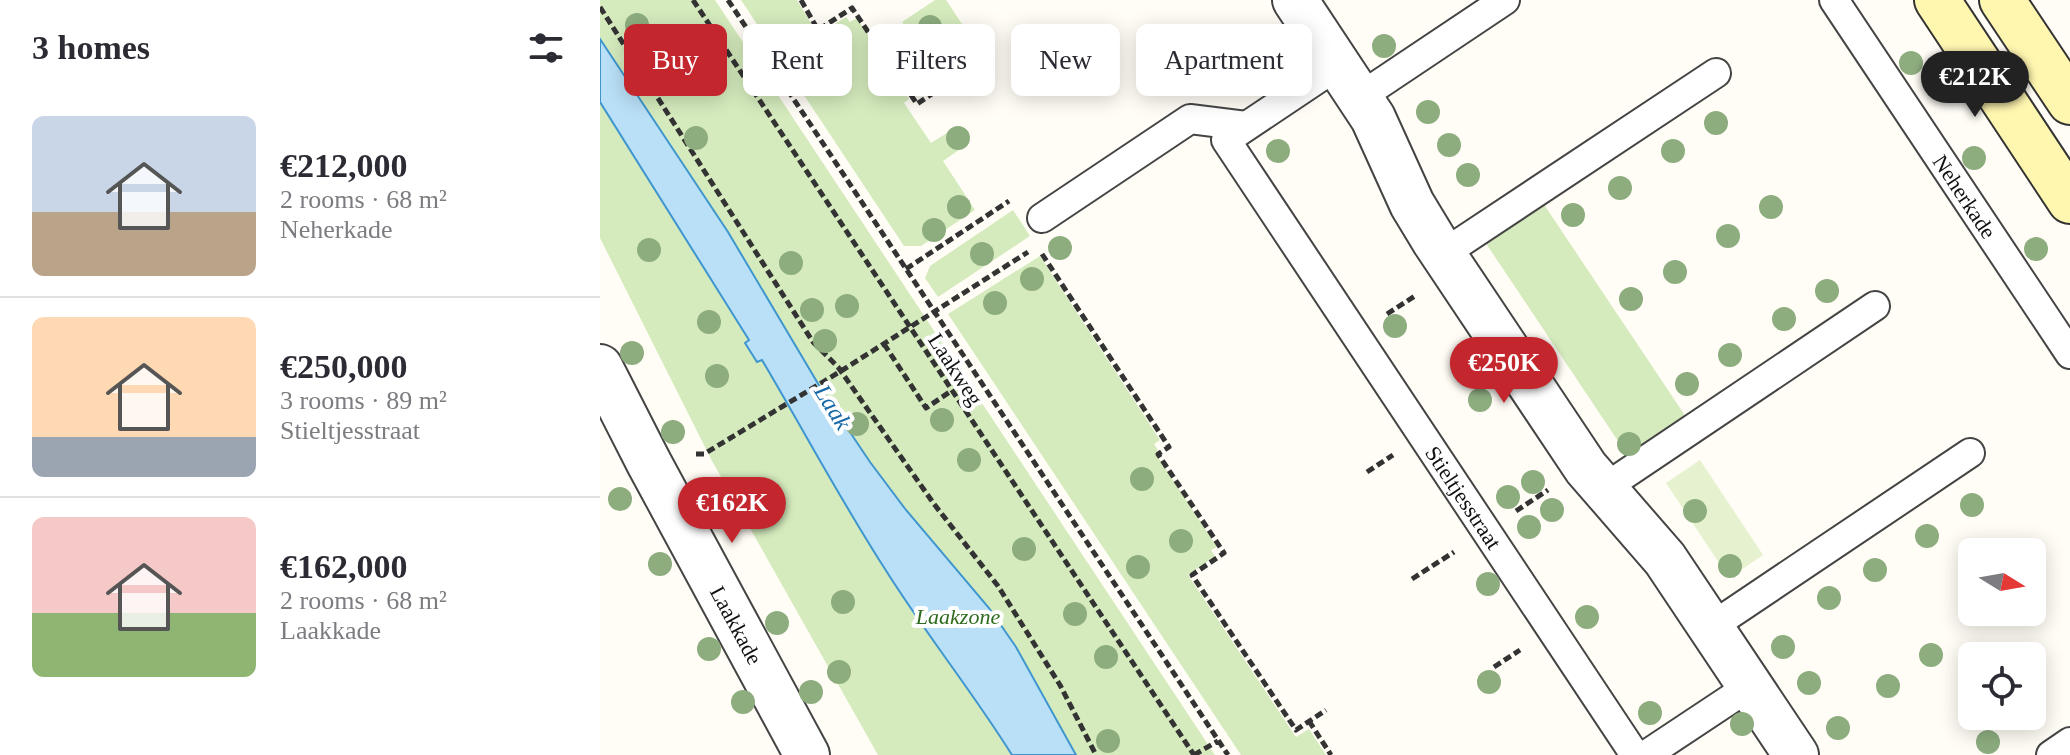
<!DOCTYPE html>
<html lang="en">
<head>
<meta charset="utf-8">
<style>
	:root { --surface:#fff; --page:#f7f7f7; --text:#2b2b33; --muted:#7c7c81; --line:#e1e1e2; --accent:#c4262e }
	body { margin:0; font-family:Georgia,serif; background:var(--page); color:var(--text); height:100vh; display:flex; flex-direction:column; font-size:30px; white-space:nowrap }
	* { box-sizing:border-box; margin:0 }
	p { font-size:26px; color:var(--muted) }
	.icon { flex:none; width:44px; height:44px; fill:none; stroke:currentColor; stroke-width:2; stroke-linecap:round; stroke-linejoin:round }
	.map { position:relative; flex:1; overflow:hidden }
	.sheet { display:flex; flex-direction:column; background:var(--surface); width:600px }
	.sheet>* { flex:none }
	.banner { position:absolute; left:24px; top:24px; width:760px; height:72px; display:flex; gap:16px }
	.needle { width:52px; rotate:101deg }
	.controls { position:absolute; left:1358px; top:538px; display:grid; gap:16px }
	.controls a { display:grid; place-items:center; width:88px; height:88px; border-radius:12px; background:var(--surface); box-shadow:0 4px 20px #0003; font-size:40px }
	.price { position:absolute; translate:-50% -68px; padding:0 18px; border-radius:28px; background:var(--accent); color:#fff; font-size:26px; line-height:52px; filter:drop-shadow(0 2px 4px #0008) }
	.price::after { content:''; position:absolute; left:50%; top:48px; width:24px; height:18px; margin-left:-12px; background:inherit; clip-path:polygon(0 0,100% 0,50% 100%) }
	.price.active { background:#222; color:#fff }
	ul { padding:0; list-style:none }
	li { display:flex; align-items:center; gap:24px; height:200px; padding:0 32px }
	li+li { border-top:2px solid var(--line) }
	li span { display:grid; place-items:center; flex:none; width:224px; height:160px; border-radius:12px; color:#555 }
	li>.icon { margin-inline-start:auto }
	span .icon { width:96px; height:96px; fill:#fffc; stroke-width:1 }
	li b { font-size:34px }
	h2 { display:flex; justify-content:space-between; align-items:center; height:96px; padding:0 32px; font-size:34px }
	.tag { padding:0 28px; border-radius:12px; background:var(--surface); box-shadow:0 4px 20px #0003; font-size:28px; line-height:72px }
	.tag.active { background:var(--accent); color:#fff }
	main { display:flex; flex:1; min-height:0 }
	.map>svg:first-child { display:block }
	.green { fill:#d5ebbd }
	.pitch { fill:#e6f2cf }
	.water { fill:#b9e0f7; stroke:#3f96cf; stroke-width:2 }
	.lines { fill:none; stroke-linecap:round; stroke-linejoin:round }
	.lane-casing { stroke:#444; stroke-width:32 }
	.street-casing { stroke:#444; stroke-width:48 }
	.secondary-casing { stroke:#333; stroke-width:48 }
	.path { stroke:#333; stroke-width:5; stroke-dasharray:8 4; stroke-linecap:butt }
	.lane { stroke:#fff; stroke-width:28 }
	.street { stroke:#fff; stroke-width:44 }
	.secondary { stroke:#fff6b0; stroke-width:44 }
	.tree { fill:#8dad7f }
	.labels { text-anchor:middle; stroke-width:8; stroke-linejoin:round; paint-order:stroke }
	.street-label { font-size:22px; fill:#111; stroke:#fff }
	.park-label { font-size:22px; font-style:italic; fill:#2f6b1f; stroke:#fff }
	.water-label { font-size:24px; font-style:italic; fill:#1768a6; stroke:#fff }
</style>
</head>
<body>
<main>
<section class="sheet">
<h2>3 homes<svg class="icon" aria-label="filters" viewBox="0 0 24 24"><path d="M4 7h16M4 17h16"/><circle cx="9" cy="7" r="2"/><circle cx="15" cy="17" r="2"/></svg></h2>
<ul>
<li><span style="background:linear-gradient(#c9d6e8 60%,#b9a48a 0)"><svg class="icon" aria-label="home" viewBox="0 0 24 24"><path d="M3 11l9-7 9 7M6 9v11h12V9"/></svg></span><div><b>€212,000</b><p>2 rooms · 68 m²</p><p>Neherkade</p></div></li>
<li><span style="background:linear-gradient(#ffd9b3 75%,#9aa5b1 0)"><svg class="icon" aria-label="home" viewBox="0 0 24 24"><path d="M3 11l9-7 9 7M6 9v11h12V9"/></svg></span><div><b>€250,000</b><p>3 rooms · 89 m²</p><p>Stieltjesstraat</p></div></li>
<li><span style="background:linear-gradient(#f6c9c9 60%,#8fb573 0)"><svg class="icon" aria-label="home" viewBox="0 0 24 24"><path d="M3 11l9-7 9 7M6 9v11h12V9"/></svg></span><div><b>€162,000</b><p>2 rooms · 68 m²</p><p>Laakkade</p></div></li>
</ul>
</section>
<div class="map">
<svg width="1470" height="755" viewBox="0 0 1470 755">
	<rect width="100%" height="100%" fill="#fffdf5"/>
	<path class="green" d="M0,0H115L615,755H278L111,459L0,238Z
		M141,0H197L218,35L246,17L250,22L257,18L309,99L304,103L331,143L358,126L369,143L343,161L375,210L321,246H304Z
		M335,0H346L362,24L357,28L372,50L336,74L302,22Z
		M296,26L329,77L318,84L314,78L307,83L277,38Z
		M941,200L1088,420L1030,459L883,239Z
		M413,210L430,236L338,297L325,278L330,266Z
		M440,256L560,440L554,444L558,450L555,453L617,547L611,550L615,556L588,575L696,737L709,729L726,755H641L348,314Z"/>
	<path class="pitch" d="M1100,460L1163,555L1129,578L1066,483Z"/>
	<path class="water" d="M0,39L128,232L223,392L270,462L306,510L389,608L416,647L476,755H412C372,691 325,633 285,569C241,501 203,429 162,360L157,362L145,343L149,340L0,102Z"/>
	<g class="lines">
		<defs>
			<g id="lane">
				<path id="s1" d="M1234,0L1470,354"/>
				<path id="s2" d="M738,65L626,140L1035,755"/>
				<path d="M760,97L905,0"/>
				<path d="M442,218L590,119L646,126"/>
				<path d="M843,254L1116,73"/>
				<path d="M1003,489L1275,306"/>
				<path d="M1111,627L1370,453"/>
				<path d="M1046,755L1150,686"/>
				<path d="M1451,755L1470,742"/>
			</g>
			<g id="street">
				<path d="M695,0L773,118L812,204L835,242L986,468L1065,559L1196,755"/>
				<path id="s3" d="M0,367L49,463L207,755"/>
			</g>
			<path id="secondary" d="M1337,0L1470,201
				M1402,0L1470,102"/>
		</defs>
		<use href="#lane" class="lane-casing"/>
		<use href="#street" class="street-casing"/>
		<use href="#secondary" class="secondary-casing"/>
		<path class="path" d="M93,0L594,755
			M128,0L628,755
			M201,0L218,30L252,8L317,104L351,81L359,92
			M0,7L213,342L238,367L334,504L398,586L460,685L496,755
			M442,254L569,447L558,454L624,553L592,575L696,730L726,710
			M306,269L409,201
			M787,314L815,296
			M284,344L326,408L351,391
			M96,454H104L241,371L428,252
			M767,472L793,455
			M916,511L948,490
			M812,579L854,552
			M894,667L920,650
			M709,721L731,755
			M594,755L618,741"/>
		<use href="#lane" class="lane"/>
		<use href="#street" class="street"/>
		<use href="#secondary" class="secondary"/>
	</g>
	<g class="tree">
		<circle cx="37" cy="25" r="12"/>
		<circle cx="330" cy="27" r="12"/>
		<circle cx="692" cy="42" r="12"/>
		<circle cx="784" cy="46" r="12"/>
		<circle cx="218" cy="54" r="12"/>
		<circle cx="1311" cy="63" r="12"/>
		<circle cx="654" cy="81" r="12"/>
		<circle cx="828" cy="112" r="12"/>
		<circle cx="1116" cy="123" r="12"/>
		<circle cx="96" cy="138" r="12"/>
		<circle cx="358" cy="138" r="12"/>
		<circle cx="849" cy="145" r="12"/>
		<circle cx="678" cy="151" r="12"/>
		<circle cx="1073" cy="151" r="12"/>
		<circle cx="1374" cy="158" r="12"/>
		<circle cx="868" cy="175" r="12"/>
		<circle cx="1020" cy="188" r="12"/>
		<circle cx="359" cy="207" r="12"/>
		<circle cx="1171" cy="207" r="12"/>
		<circle cx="973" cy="215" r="12"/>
		<circle cx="334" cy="230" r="12"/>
		<circle cx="1128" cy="236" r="12"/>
		<circle cx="460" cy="248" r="12"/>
		<circle cx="1436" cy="249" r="12"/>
		<circle cx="49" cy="250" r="12"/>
		<circle cx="382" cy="254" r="12"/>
		<circle cx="191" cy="263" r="12"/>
		<circle cx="1075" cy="272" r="12"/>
		<circle cx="432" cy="279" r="12"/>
		<circle cx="1227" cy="291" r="12"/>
		<circle cx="1031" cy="299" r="12"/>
		<circle cx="395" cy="303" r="12"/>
		<circle cx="247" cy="306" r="12"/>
		<circle cx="212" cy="310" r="12"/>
		<circle cx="1184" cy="319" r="12"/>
		<circle cx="109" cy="322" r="12"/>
		<circle cx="795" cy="326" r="12"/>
		<circle cx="225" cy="341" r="12"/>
		<circle cx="32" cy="353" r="12"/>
		<circle cx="1130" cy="355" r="12"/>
		<circle cx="117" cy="376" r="12"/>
		<circle cx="1087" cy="384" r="12"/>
		<circle cx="880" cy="400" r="12"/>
		<circle cx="342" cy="420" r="12"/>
		<circle cx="257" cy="424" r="12"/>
		<circle cx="73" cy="432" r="12"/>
		<circle cx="1029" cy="444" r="12"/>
		<circle cx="369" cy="460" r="12"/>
		<circle cx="542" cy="479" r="12"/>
		<circle cx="933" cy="482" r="12"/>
		<circle cx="908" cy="497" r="12"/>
		<circle cx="20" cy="499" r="12"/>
		<circle cx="106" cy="501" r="12"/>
		<circle cx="1372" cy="505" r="12"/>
		<circle cx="952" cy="510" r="12"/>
		<circle cx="1095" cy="511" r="12"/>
		<circle cx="929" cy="527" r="12"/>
		<circle cx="1327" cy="536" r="12"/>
		<circle cx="581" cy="541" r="12"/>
		<circle cx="424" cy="549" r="12"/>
		<circle cx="60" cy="564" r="12"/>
		<circle cx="1130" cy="566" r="12"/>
		<circle cx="538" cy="567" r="12"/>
		<circle cx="1275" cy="570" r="12"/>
		<circle cx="888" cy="584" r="12"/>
		<circle cx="1229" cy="598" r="12"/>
		<circle cx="243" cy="602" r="12"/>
		<circle cx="475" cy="614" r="12"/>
		<circle cx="987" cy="617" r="12"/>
		<circle cx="177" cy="623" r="12"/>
		<circle cx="1183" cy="647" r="12"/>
		<circle cx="109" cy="649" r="12"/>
		<circle cx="1331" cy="655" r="12"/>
		<circle cx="506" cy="657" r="12"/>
		<circle cx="239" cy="672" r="12"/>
		<circle cx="889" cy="682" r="12"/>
		<circle cx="1209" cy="683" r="12"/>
		<circle cx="1288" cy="686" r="12"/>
		<circle cx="211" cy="692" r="12"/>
		<circle cx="143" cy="702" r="12"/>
		<circle cx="1050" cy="713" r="12"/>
		<circle cx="1142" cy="724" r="12"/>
		<circle cx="1238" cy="728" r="12"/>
		<circle cx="508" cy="741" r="12"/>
		<circle cx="1388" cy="742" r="12"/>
	</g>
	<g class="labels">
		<g class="street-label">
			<text dy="8" stroke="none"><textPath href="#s1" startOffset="236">Neherkade</textPath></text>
			<text transform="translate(356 369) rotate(57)" y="8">Laakweg</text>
			<text dy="8" stroke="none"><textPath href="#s2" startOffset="564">Stieltjesstraat</textPath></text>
			<text dy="8" stroke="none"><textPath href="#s3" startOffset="292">Laakkade</textPath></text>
		</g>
		<g class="park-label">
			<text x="358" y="624">Laakzone</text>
		</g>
		<g class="water-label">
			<text transform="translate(233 407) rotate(58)" y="8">Laak</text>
		</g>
	</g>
</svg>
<div class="controls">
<a><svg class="needle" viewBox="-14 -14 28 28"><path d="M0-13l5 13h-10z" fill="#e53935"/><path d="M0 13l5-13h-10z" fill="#7c7c81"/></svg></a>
<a><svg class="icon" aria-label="locate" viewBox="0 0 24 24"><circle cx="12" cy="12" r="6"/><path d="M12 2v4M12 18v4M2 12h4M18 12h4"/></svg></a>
</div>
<b class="price active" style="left:1375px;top:119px">€212K</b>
<b class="price" style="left:904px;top:405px">€250K</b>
<b class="price" style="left:132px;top:545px">€162K</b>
<div class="banner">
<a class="tag active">Buy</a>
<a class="tag">Rent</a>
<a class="tag">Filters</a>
<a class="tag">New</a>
<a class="tag">Apartment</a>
</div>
</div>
</main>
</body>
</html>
